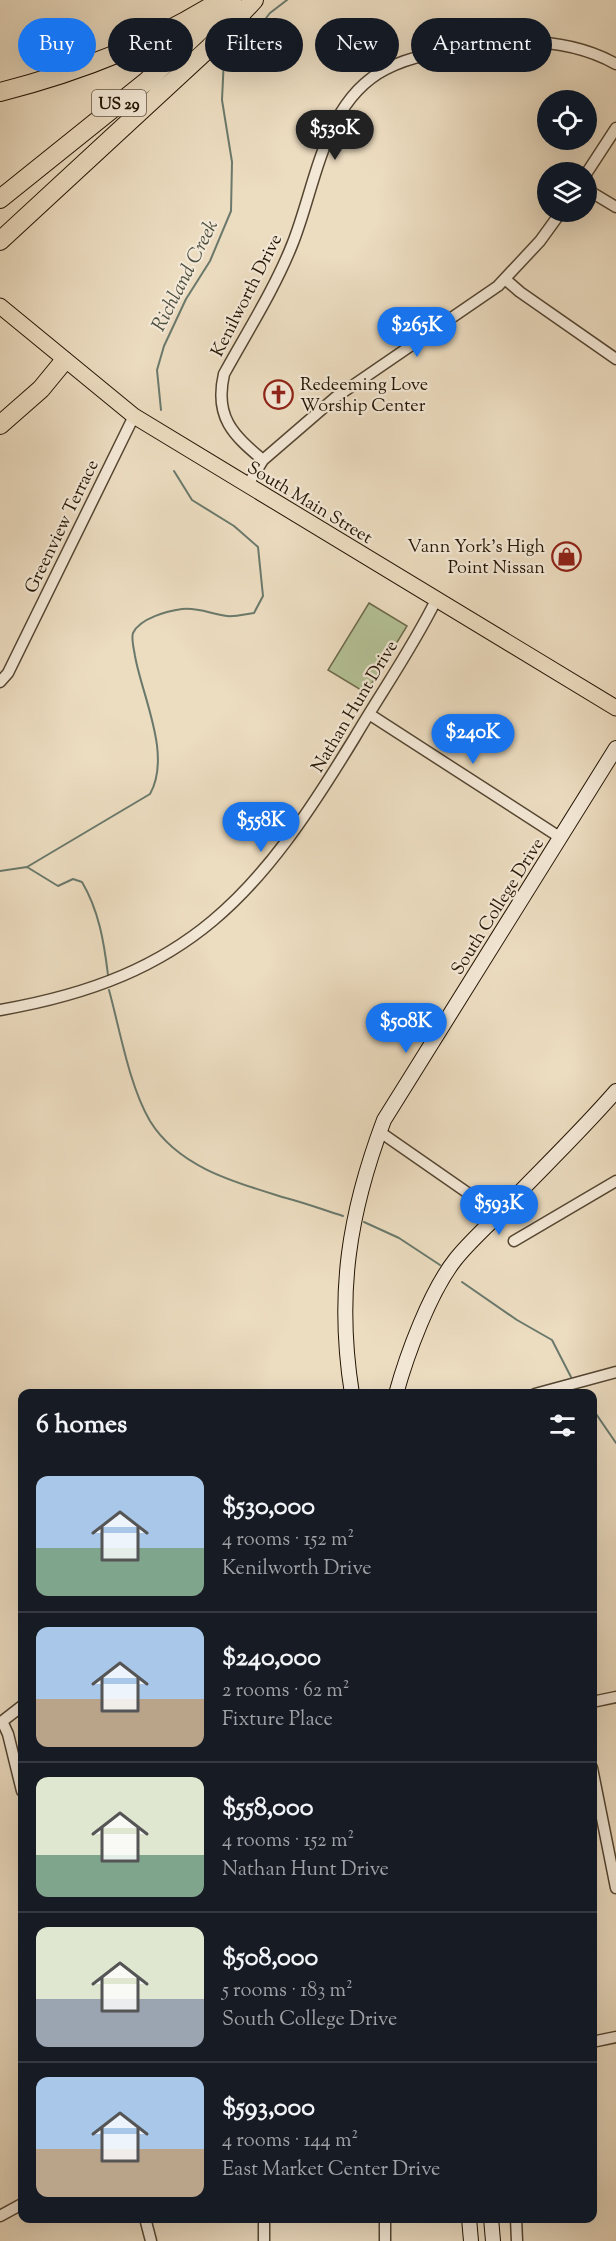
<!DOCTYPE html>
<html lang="en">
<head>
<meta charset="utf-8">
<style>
	:root { --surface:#171b24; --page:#242831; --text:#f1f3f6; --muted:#9ea1a6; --line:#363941; --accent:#1a73e8 }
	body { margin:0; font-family:"Sorts Mill Goudy",serif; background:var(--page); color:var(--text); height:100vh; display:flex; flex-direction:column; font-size:22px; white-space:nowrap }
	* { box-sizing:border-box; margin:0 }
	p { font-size:20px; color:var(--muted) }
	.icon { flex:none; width:33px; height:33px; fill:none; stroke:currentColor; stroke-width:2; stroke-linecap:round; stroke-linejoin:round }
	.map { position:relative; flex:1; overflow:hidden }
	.side { position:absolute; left:18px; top:1389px; width:579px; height:834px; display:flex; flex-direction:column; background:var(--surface); border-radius:12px; box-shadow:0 6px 24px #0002 }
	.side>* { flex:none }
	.guide { position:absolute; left:18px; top:18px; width:580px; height:54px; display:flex; gap:12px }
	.buttons { position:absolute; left:537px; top:90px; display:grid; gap:12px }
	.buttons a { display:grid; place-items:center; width:60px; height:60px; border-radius:50%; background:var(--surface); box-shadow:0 6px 24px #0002; font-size:30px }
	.price { position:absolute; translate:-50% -51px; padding:0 14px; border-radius:21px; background:var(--accent); color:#fff; font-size:20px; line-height:39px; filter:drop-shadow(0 2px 3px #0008) }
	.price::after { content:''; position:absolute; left:50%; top:36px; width:18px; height:14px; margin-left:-9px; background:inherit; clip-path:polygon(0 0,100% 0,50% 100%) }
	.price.active { background:#222; color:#fff }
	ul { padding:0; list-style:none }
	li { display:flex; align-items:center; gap:18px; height:150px; padding:0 18px }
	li+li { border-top:2px solid var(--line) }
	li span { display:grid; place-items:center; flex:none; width:168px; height:120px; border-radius:12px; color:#555 }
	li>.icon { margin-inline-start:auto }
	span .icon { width:72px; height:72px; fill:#fffc; stroke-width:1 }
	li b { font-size:26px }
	h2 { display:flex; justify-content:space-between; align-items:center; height:72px; padding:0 18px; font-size:26px }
	.pill { padding:0 21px; border-radius:27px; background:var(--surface); box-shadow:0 6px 24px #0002; font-size:21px; line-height:54px }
	.pill.active { background:var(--accent); color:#fff }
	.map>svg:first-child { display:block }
	.green { fill:#b4c195; stroke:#6c6a4c; stroke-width:1.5 }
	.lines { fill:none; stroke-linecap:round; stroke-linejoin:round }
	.stream { stroke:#6a796b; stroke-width:2 }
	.minor-casing { stroke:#554632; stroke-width:13 }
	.secondary-casing { stroke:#231403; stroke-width:16 }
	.primary-casing { stroke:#231403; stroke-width:17 }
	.motorway-casing { stroke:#231403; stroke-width:20 }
	.minor { stroke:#f3e8d6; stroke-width:10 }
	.secondary { stroke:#f3e8d6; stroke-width:14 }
	.primary { stroke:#ecdcc0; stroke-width:15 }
	.motorway { stroke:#ecdcc0; stroke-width:18 }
	.labels { text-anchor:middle; stroke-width:4.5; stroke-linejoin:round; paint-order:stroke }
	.shield { fill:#f3e8d6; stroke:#615442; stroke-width:1.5 }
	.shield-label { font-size:16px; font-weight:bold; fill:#231403 }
	.street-label { font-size:18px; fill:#231403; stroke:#f3e8d6 }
	.poi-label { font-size:18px; fill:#231403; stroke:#f3e8d6; text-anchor:start }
	.water-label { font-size:20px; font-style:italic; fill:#4c4f40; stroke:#f3e8d6 }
</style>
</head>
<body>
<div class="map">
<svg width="616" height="2241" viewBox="0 0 616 2241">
	<rect width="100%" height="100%" fill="#ecdcc0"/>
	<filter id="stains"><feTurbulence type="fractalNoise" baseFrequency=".00333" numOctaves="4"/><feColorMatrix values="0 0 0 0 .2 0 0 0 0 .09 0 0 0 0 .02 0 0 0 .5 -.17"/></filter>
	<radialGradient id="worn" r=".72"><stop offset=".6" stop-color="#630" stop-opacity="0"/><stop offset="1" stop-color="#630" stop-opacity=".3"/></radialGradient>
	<path class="green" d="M369,603L407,626L366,693L328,670Z"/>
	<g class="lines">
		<path class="stream" d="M161,410L157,370L164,346L186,299L210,261L231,211L232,162L222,100L224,58L256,31L270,13L287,0
			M27,867L58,886L73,879L82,882C99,911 104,942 108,975
			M0,871L27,867L150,794C172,755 142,696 135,656C134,649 131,639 133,633C140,618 168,611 182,609C198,607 211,614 227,616C235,617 246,614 254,613L263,596L258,547L234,526L192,500L174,471
			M109,990C120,1030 129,1085 150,1121C179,1168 237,1183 286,1198C305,1203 324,1210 343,1216
			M364,1222L399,1238L440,1265
			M462,1282L517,1320L552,1340L571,1377
			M583,1393V1394
			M592,1408L616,1443"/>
		<defs>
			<path id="minor" d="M586,174L616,128
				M586,189L616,207
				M505,279L520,292L616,359
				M263,460C233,435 214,417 224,374C247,332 274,290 292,245C316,186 323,101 386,69C413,55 445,51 474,47C523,38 572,40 616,64
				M247,486L263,460L336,397L498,286L540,241L561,212
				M0,682L8,673L134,416
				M369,714L561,838
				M0,1010C191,977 259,895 355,737C382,691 413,647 436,600
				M380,1132L498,1214
				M514,1241L616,1181
				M535,1394L616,1372
				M592,1702L616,1697
				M2,1721L8,1734L22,1791
				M0,1723L22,1706
				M592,1768L616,1888
				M592,2042L616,2037
				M0,2216L22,2204
				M145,2218L151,2241
				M264,2218V2241
				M516,2218L517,2241
				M385,2241V2218"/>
			<path id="secondary" d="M352,1394C336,1294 349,1213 384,1120L616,748
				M396,1394C407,1354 430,1292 455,1260C466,1246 480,1233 493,1220C534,1176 577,1136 616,1091
				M469,2218L471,2241
				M491,2218L493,2241"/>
			<path id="primary" d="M0,306L134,416L616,708"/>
			<path id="motorway" d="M0,92C79,72 152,44 221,0
				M0,199L147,81L232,0
				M0,241L210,47L254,0
				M0,425L41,389L64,361"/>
		</defs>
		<use href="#minor" class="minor-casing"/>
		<use href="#secondary" class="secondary-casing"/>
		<use href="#primary" class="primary-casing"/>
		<use href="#motorway" class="motorway-casing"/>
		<use href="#minor" class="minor"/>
		<use href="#secondary" class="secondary"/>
		<use href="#primary" class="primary"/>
		<use href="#motorway" class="motorway"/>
	</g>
	<defs>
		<symbol id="church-ring" viewBox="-11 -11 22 22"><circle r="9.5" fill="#f3e8d6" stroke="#8f2418" stroke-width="1.5"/><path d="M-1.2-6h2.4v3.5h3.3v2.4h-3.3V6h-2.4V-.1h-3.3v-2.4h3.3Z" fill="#8f2418"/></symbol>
		<symbol id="shop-ring" viewBox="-11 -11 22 22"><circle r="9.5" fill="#f3e8d6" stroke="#8f2418" stroke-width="1.5"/><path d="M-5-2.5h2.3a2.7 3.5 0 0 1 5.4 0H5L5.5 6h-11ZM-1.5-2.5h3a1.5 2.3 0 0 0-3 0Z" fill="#8f2418"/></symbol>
	</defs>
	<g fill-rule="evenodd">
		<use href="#church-ring" x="262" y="378" width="33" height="33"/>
		<use href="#shop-ring" x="550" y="540" width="33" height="33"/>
	</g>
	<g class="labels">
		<rect class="shield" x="92" y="90" width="54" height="26" rx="4.5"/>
		<g class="shield-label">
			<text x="119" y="109">US 29</text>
		</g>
		<g class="street-label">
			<text transform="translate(246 295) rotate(-63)" y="6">Kenilworth Drive</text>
			<text transform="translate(310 502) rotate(31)" y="6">South Main Street</text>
			<text transform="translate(61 526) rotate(-64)" y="6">Greenview Terrace</text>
			<text transform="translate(354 706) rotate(-59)" y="6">Nathan Hunt Drive</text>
			<text transform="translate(497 906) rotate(-58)" y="6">South College Drive</text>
		</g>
		<g class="poi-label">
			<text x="300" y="390">Redeeming Love<tspan x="300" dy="21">Worship Center</tspan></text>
			<text x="545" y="552" text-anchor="end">Vann York's High<tspan x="545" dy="21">Point Nissan</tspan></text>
		</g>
		<g class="water-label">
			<text transform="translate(184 275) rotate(-63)" y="7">Richland Creek</text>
		</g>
	</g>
	<rect width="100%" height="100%" filter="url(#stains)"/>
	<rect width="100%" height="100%" fill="url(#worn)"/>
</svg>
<div class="buttons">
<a><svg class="icon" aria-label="locate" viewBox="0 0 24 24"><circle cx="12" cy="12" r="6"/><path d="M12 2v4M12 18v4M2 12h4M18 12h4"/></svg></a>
<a><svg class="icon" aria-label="layers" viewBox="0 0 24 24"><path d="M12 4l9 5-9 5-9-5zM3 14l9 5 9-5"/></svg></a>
</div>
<b class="price active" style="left:335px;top:161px">$530K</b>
<b class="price" style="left:417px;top:358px">$265K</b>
<b class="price" style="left:473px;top:765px">$240K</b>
<b class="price" style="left:261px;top:853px">$558K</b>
<b class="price" style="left:406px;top:1054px">$508K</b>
<b class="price" style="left:499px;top:1236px">$593K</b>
<div class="guide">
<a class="pill active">Buy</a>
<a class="pill">Rent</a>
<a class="pill">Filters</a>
<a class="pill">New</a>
<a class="pill">Apartment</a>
</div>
<section class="side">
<h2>6 homes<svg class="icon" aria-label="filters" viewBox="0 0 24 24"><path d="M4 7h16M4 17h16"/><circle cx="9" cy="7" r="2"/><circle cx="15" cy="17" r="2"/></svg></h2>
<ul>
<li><span style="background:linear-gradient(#a9c7e8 60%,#7fa58c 0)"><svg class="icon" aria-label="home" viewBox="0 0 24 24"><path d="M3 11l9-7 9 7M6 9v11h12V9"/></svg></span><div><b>$530,000</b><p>4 rooms · 152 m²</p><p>Kenilworth Drive</p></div></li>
<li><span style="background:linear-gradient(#a9c7e8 60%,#b9a48a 0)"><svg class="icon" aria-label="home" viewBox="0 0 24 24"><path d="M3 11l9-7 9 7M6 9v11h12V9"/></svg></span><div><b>$240,000</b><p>2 rooms · 62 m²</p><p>Fixture Place</p></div></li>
<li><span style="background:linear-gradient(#dfe7d0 65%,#7fa58c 0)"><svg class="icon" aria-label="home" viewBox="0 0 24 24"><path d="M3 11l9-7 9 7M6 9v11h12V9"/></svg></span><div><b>$558,000</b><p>4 rooms · 152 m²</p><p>Nathan Hunt Drive</p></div></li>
<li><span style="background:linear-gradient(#dfe7d0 60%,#9aa5b1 0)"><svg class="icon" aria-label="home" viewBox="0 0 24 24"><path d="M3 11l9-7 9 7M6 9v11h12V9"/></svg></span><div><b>$508,000</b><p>5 rooms · 183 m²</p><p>South College Drive</p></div></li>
<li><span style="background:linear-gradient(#a9c7e8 60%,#b9a48a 0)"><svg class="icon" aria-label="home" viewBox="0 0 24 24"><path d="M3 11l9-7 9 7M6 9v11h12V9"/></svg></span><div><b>$593,000</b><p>4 rooms · 144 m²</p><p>East Market Center Drive</p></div></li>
</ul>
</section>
</div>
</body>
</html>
